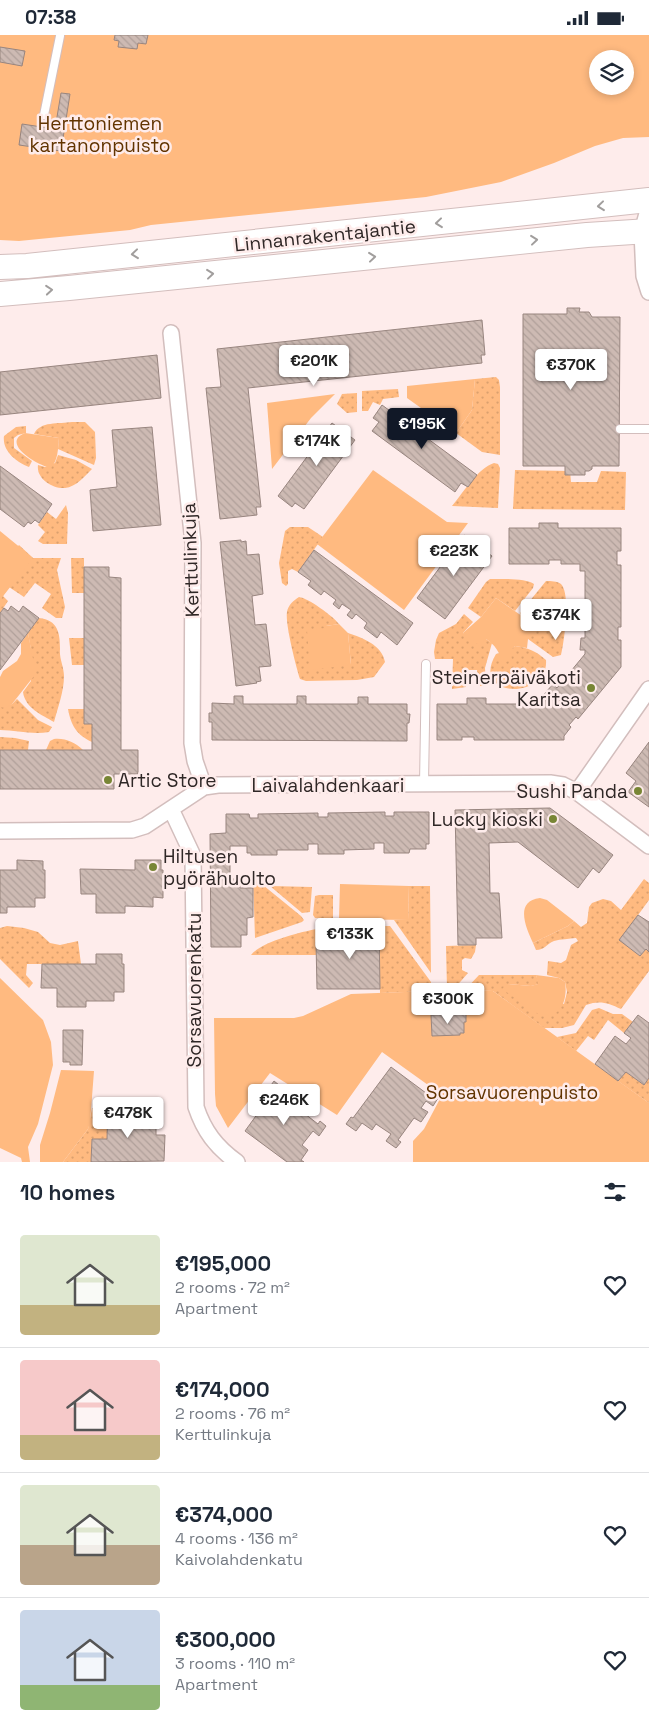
<!DOCTYPE html>
<html lang="en">
<head>
<meta charset="utf-8">
<style>
	:root { --surface:#fff; --page:#f6f6f7; --text:#1f2937; --muted:#747a83; --line:#e0e1e3; --accent:#111827 }
	body { margin:0; font-family:"Space Grotesk",sans-serif; background:var(--page); color:var(--text); height:100vh; display:flex; flex-direction:column; font-size:19px; white-space:nowrap }
	* { box-sizing:border-box; margin:0 }
	p { font-size:16px; color:var(--muted) }
	.icon { flex:none; width:28px; height:28px; fill:none; stroke:currentColor; stroke-width:2; stroke-linecap:round; stroke-linejoin:round }
	.map { position:relative; height:1127px; overflow:hidden }
	.side { display:flex; flex-direction:column; background:var(--surface); flex:1 }
	.side>* { flex:none }
	.fabs { position:absolute; left:589px; top:15px; display:grid; gap:10px }
	.fabs a { display:grid; place-items:center; width:45px; height:45px; border-radius:50%; background:var(--surface); box-shadow:0 2px 8px #0003; font-size:25px }
	.price { position:absolute; translate:-50% -42px; padding:0 11px; border-radius:5px; background:#fff; color:#222; font-size:16px; line-height:32px; filter:drop-shadow(0 1px 2px #0008) }
	.price::after { content:''; position:absolute; left:50%; top:30px; width:15px; height:11px; margin-left:-8px; background:inherit; clip-path:polygon(0 0,100% 0,50% 100%) }
	.price.current { background:var(--accent); color:#fff }
	ul { padding:0; list-style:none }
	li { display:flex; align-items:center; gap:15px; height:125px; padding:0 20px }
	li+li { border-top:1px solid var(--line) }
	li span { display:grid; place-items:center; flex:none; width:140px; height:100px; border-radius:5px; color:#555 }
	li>.icon { margin-inline-start:auto }
	span .icon { width:60px; height:60px; fill:#fffc; stroke-width:1 }
	li b { font-size:21px }
	h2 { display:flex; justify-content:space-between; align-items:center; height:60px; padding:0 20px; font-size:21px }
	.status { display:flex; justify-content:space-between; align-items:center; height:35px; padding:0 25px; background:var(--surface); direction:ltr }
	.status svg { height:14px; fill:currentColor }
	.map>svg:first-child { display:block }
	.grass { fill:url(#grass-dots) }
	.park { fill:#ffba80; fill-rule:evenodd }
	.building { fill:url(#building-back-hatch); stroke:#98857f }
	.lines { fill:none; stroke-linecap:round; stroke-linejoin:round }
	.lane-casing { stroke:#d3bebd; stroke-width:10 }
	.street-casing { stroke:#d3bebd; stroke-width:18 }
	.primary-casing { stroke:#d3bebd; stroke-width:26 }
	.lane { stroke:#fff; stroke-width:8 }
	.street { stroke:#fff; stroke-width:15 }
	.primary { stroke:#fff; stroke-width:24 }
	.oneway { stroke:#a19e9d }
	.poi-dot { fill:#788635; stroke:#feeceb; stroke-width:2 }
	.labels { text-anchor:middle; stroke-width:5; stroke-linejoin:round; paint-order:stroke }
	.park-label { font-size:19px; fill:#623400; stroke:#feeceb }
	.street-label { font-size:19px; fill:#2f2726; stroke:#feeceb }
	.poi-label { font-size:19px; fill:#2f2726; stroke:#feeceb; text-anchor:end }
</style>
</head>
<body>
<div class="status"><b>07:38</b><svg viewBox="0 0 49 12"><path d="M0 12V9h3v3zM5 12V6h3v6zM10 12V3h3v9zM15 12V0h3v12zM26 1h20v11H26zM47 4h2v5h-2z"/></svg></div>
<div class="map">
<svg width="649" height="1127" viewBox="0 0 649 1127">
	<defs>
		<pattern id="grass-dots" width="8" height="8" patternUnits="userSpaceOnUse" patternTransform="scale(1.25)"><rect width="8" height="8" fill="#ffba80"/><path d="M2 2h.1M6 6h.1" fill="none" stroke="#dba06e" stroke-width="1.8" stroke-linecap="round"/></pattern>
		<pattern id="building-back-hatch" width="6" height="6" patternUnits="userSpaceOnUse" patternTransform="scale(1.25)"><rect width="6" height="6" fill="#cdbab3"/><path d="M-1 5l2 2M0 0l6 6M5-1l2 2" fill="none" stroke="#b0a09a"/></pattern>
	</defs>
	<rect width="100%" height="100%" fill="#feeceb"/>
	<path class="grass" d="M496,342L499,345L500,352V420L482,417L456,398L472,375L475,344Z
		M398,354L399,362L383,364L380,370L373,367L368,376H362V356Z
		M357,358V377L347,378L337,369L342,359Z
		M72,387H85L95,397L96,423L94,430L58,414L59,403L34,399C40,386 59,389 72,387Z
		M26,391V398L18,400L14,403V413L32,426L29,432C16,427 2,416 4,401L16,392Z
		M58,420L76,425L92,434C85,441 76,452 65,453C52,454 36,443 38,430L45,432L55,428Z
		M494,428L498,429L500,433L498,473L452,471C463,458 478,433 494,428Z
		M515,435L570,436L571,447H597L601,436L626,437L625,475L513,474Z
		M66,470L68,478L67,509H43L38,506L45,497L38,490L47,477L56,484Z
		M290,492H308L323,502L298,537L292,534L288,536V549L286,551L282,548L279,528L285,496Z
		M19,510L33,523H61L57,535L65,572L62,583H56L42,573L51,559L35,548L24,562L9,552L3,561L8,566L0,578V532Z
		M71,523H84V558H72Z
		M490,544C501,544 526,543 534,549L533,553L515,576L496,563L481,582L468,573L486,547Z
		M546,546C551,546 557,546 561,549C571,559 564,608 561,620L553,622L528,604L520,578Z
		M299,562C308,563 333,581 339,589L326,591L351,630L348,598C363,603 382,610 385,627L374,642L357,645L306,646L300,644C296,631 285,589 287,577C288,570 294,565 299,562Z
		M464,579L473,587L463,598L486,604L492,608L485,633L486,651H478L477,635H466V652L452,654L453,624H435L434,617L436,605L439,598L456,589Z
		M39,583C58,585 60,598 60,614C59,623 64,632 64,641C64,656 58,672 54,687C42,680 25,673 23,657L31,646V615L28,598Z
		M69,603H84V630H72Z
		M515,611C529,613 536,616 546,625C549,665 469,664 496,619L510,615Z
		M17,664L38,685L52,692L49,697C32,700 16,695 0,695V672L12,669Z
		M68,674H84V689H92V707C77,700 71,691 68,674Z
		M0,702L15,703L29,706L28,715H0Z
		M54,704C66,703 74,707 83,715H46L50,706Z
		M253,842L301,881L304,885L302,887L255,903Z
		M644,844L649,848V865L620,905L640,921L646,914L649,917V936L621,974C608,968 600,965 586,970L574,990L562,993H544L493,956L465,955L479,940H536L539,949L531,951L507,949L564,969L567,957L565,947L559,943L547,940L548,926L561,928L566,925L571,910L578,906L576,903C569,904 561,904 554,906C546,909 545,915 536,915L533,908L568,891L574,886L581,892L587,888L589,872L592,868L603,864L611,866L621,875Z
		M270,851L312,852L310,877L302,878Z
		M409,851H430L431,938L394,885H408Z
		M319,860H333V883H315L313,880L315,861Z
		M7,891L24,893L38,897L50,908L60,910L78,906L81,929H27L26,940L33,948L29,953L0,924V893Z
		M379,891H390L431,947V956L380,958Z
		M317,894L316,920H251C261,907 300,897 317,894Z
		M476,910L475,917L471,924L465,923L462,925V935L468,938L454,954H447L446,911Z
		M599,973L613,979H622L633,987L624,998L608,985L594,1005L588,1001L576,1016L557,1002L576,998L592,975Z
		M626,1037L644,1050L649,1043V1068L618,1046Z
		M108,1072L107,1104H92L91,1127H63L88,1094L92,1073Z"/>
	<path class="park" d="M0,0H649V102L623,103L595,111L554,128L501,147L426,162L151,190L130,195L19,206L0,205ZM598,24H625V51H598Z
		M475,344L472,375L456,398L407,363V351Z
		M335,359L311,383L272,434L267,368Z
		M25,398L59,403C58,414 58,425 51,433C37,430 0,408 25,398Z
		M373,435L447,487L468,488L404,575L317,509Z
		M0,496L33,523L0,565Z
		M496,563L529,586L532,595L528,604L527,613L515,611L510,616L512,625L502,628C500,617 495,610 486,604L480,611L463,598L481,582Z
		M339,589L348,598L351,630L310,635L307,595L326,593V591Z
		M28,598L34,629V641L12,669L5,673L0,672V642L3,636L17,626L21,619V608Z
		M340,849L409,851L408,885L339,884Z
		M540,863L547,865L574,886L568,891L533,908C526,893 514,866 540,863Z
		M536,940L559,943L565,947C568,964 561,984 541,981L502,954L507,949L531,951L538,949Z
		M0,943L43,985L51,1007L53,1030L38,1089L28,1112L30,1127H22L21,1123L0,1113Z
		M447,954L493,956L649,1068V1127H413V1106L424,1094L442,1060L382,1017L337,1080L270,1038L228,1093L216,1071L215,1059L214,983H294L303,981L351,959L431,956Z
		M61,1035L94,1036L90,1088L88,1094L63,1127H40V1110L50,1078Z"/>
	<path class="building" d="M115,0H148L146,9L138,8L137,14L118,12L119,6L114,5Z
		M0,12L25,16L22,31L0,27Z
		M61,58L70,59L61,116L19,110L22,89L55,94Z
		M567,273H580L579,277H589L592,282H620L619,431H592V434L589,436H585V440H565V431H523V279H567Z
		M482,285L485,320H481L482,328L248,353L261,472H256L257,480L220,484L206,353L221,352L217,314Z
		M157,320L161,363L0,380V337Z
		M382,370L477,440L468,452L461,448L455,457L372,396L379,387L373,383Z
		M332,388L355,405L304,474L295,468L292,472L278,461Z
		M152,392L161,490L93,496L90,455L117,452L112,395Z
		M0,431L52,469L39,488L35,485L31,489L28,487L24,492L0,474Z
		M539,488H558V493H621V516H617V530H621V592H618V605H621V632L578,684L576,682L569,690L571,692L564,701V705H474V702H462V705H437V669H467V663H486V669H543L545,668L540,664L553,649L557,653L585,619V615H580L581,603H585V536H580V529H561V525H549V529H509V493H539Z
		M464,500L492,521L445,584L417,563Z
		M241,505V507L246,506L247,520L259,519L263,559L252,561L255,590L266,589L271,631L259,632L261,646L256,647L257,648L236,651L220,507Z
		M314,515L413,588L397,610L381,597L377,603L364,593L367,588L356,579L352,584L347,580L351,575L342,569L339,574L333,569L336,565L324,556L321,560L308,550L311,546L298,537Z
		M84,532H109V542L121,543V715H138V739H114V754H0V715H92V689H84Z
		M11,571L19,577L23,571L39,583L0,635V578L4,573L8,576Z
		M234,661H243V669H297V661H306V669H358V662H368V669H407V679H410L409,688H407V706L212,705V687H209V678H212V668L234,669Z
		M649,707V772L628,757L636,746L626,738Z
		M550,773L613,820L599,838L593,833L578,853L518,807L489,808L490,858H499L502,903H476V910H458L455,775Z
		M385,777V781H394V777H429V809H426V814H410L409,818H384V808H374V814L344,815V819H318V809H308V815H277V820H251V818H247V811H230V844H239L240,853H253V882L247,883V900H241V912H211L210,799L226,798V779H249L250,783H258V779L318,778V782H328V778Z
		M17,825L43,826V835H45V863H35V872H7V878H0V835H17Z
		M135,825H161V835H163V863L153,862V872L125,871V878H96V859H81L80,834L135,835Z
		M638,880L649,887V917L646,914L640,921L619,905Z
		M341,891H379L380,954H317L316,907H341Z
		M96,919H122V929H124V957H114V966H86V972H57V953H41L42,929H96Z
		M454,979H466V987H464V998H460V1000L432,1001L431,980Z
		M638,980L649,988V1043L644,1050L626,1037L618,1046L595,1029L615,1001L626,1009L631,1003L624,998Z
		M63,995H83L82,1030H70V1027H63Z
		M391,1032L430,1061L434,1056L440,1060L433,1071L426,1066L421,1073L428,1077L421,1087L414,1083L398,1105L401,1107L396,1113L386,1106L391,1099L376,1089L372,1095L362,1088L356,1096L346,1089L351,1082L353,1083Z
		M274,1046L284,1054L279,1060L286,1065L291,1059L301,1066L296,1072L318,1089L320,1086L326,1091L319,1101L313,1096L302,1110L308,1115L301,1125L304,1127H287L245,1096L274,1056L269,1053Z
		M108,1069L132,1070V1085H156V1100H165L164,1126L91,1127L92,1104H107Z"/>
	<g class="lines">
		<defs>
			<path id="lane" d="M44,80L60,1
				M620,394H649
				M424,749L426,629"/>
			<path id="street" d="M649,171L642,197L644,241L649,257
				M171,298L193,508L192,708L195,726L204,752
				M577,757L649,654
				M171,774L193,821L196,1072C204,1096 216,1112 237,1127
				M0,796L132,795L145,791L204,752L218,750L550,748L563,750L577,757L649,811"/>
			<path id="primary" d="M0,232L27,231L649,165
				M0,259L69,253L587,200L649,196"/>
		</defs>
		<use href="#lane" class="lane-casing"/>
		<use href="#street" class="street-casing"/>
		<use href="#primary" class="primary-casing"/>
		<use href="#lane" class="lane"/>
		<use href="#street" class="street"/>
		<use href="#primary" class="primary"/>
	</g>
	<defs><path id="oneway-chevron" d="M-2-3.5L2.5 0L-2 3.5" fill="none" stroke-width="1.6" stroke-linecap="round" stroke-linejoin="round" transform="scale(1.25)"/></defs>
	<g class="oneway">
		<use href="#oneway-chevron" transform="translate(601 171) rotate(174)"/>
		<use href="#oneway-chevron" transform="translate(439 188) rotate(174)"/>
		<use href="#oneway-chevron" transform="translate(534 205) rotate(-6)"/>
		<use href="#oneway-chevron" transform="translate(135 219) rotate(174)"/>
		<use href="#oneway-chevron" transform="translate(372 222) rotate(-6)"/>
		<use href="#oneway-chevron" transform="translate(210 239) rotate(-6)"/>
		<use href="#oneway-chevron" transform="translate(49 255) rotate(-5)"/>
	</g>
	<g class="poi-dot">
		<circle cx="591" cy="653" r="5"/>
		<circle cx="108" cy="745" r="5"/>
		<circle cx="638" cy="756" r="5"/>
		<circle cx="553" cy="784" r="5"/>
		<circle cx="153" cy="832" r="5"/>
	</g>
	<g class="labels">
		<g class="park-label">
			<text x="100" y="95">Herttoniemen<tspan x="100" dy="22">kartanonpuisto</tspan></text>
			<text x="512" y="1064">Sorsavuorenpuisto</text>
		</g>
		<g class="street-label">
			<text transform="translate(325 200) rotate(-6)" y="7">Linnanrakentajantie</text>
			<text transform="translate(190 525) rotate(-92)" y="7">Kerttulinkuja</text>
			<text x="328" y="757">Laivalahdenkaari</text>
			<text transform="translate(194 955) rotate(-90)" y="7">Sorsavuorenkatu</text>
		</g>
		<g class="poi-label">
			<text x="581" y="649">Steinerpäiväkoti<tspan x="581" dy="22">Karitsa</tspan></text>
			<text x="118" y="752" text-anchor="start">Artic Store</text>
			<text x="628" y="763">Sushi Panda</text>
			<text x="543" y="791">Lucky kioski</text>
			<text x="163" y="828" text-anchor="start">Hiltusen<tspan x="163" dy="22">pyörähuolto</tspan></text>
		</g>
	</g>
</svg>
<div class="fabs">
<a><svg class="icon" aria-label="layers" viewBox="0 0 24 24"><path d="M12 4l9 5-9 5-9-5zM3 14l9 5 9-5"/></svg></a>
</div>
<b class="price" style="left:314px;top:352px">€201K</b>
<b class="price" style="left:571px;top:356px">€370K</b>
<b class="price current" style="left:422px;top:415px">€195K</b>
<b class="price" style="left:317px;top:432px">€174K</b>
<b class="price" style="left:454px;top:542px">€223K</b>
<b class="price" style="left:556px;top:606px">€374K</b>
<b class="price" style="left:350px;top:925px">€133K</b>
<b class="price" style="left:448px;top:990px">€300K</b>
<b class="price" style="left:284px;top:1091px">€246K</b>
<b class="price" style="left:128px;top:1104px">€478K</b>
</div>
<section class="side">
<h2>10 homes<svg class="icon" aria-label="filters" viewBox="0 0 24 24"><path d="M4 7h16M4 17h16"/><circle cx="9" cy="7" r="2"/><circle cx="15" cy="17" r="2"/></svg></h2>
<ul>
<li><span style="background:linear-gradient(#dfe7d0 70%,#c2b280 0)"><svg class="icon" aria-label="home" viewBox="0 0 24 24"><path d="M3 11l9-7 9 7M6 9v11h12V9"/></svg></span><div><b>€195,000</b><p>2 rooms · 72 m²</p><p>Apartment</p></div><svg class="icon" aria-label="heart" viewBox="0 0 24 24"><path d="M12 20l-8-8c-3-5 5-10 8-4 3-6 11-1 8 4z"/></svg></li>
<li><span style="background:linear-gradient(#f6c9c9 75%,#c2b280 0)"><svg class="icon" aria-label="home" viewBox="0 0 24 24"><path d="M3 11l9-7 9 7M6 9v11h12V9"/></svg></span><div><b>€174,000</b><p>2 rooms · 76 m²</p><p>Kerttulinkuja</p></div><svg class="icon" aria-label="heart" viewBox="0 0 24 24"><path d="M12 20l-8-8c-3-5 5-10 8-4 3-6 11-1 8 4z"/></svg></li>
<li><span style="background:linear-gradient(#dfe7d0 60%,#b9a48a 0)"><svg class="icon" aria-label="home" viewBox="0 0 24 24"><path d="M3 11l9-7 9 7M6 9v11h12V9"/></svg></span><div><b>€374,000</b><p>4 rooms · 136 m²</p><p>Kaivolahdenkatu</p></div><svg class="icon" aria-label="heart" viewBox="0 0 24 24"><path d="M12 20l-8-8c-3-5 5-10 8-4 3-6 11-1 8 4z"/></svg></li>
<li><span style="background:linear-gradient(#c9d6e8 75%,#8fb573 0)"><svg class="icon" aria-label="home" viewBox="0 0 24 24"><path d="M3 11l9-7 9 7M6 9v11h12V9"/></svg></span><div><b>€300,000</b><p>3 rooms · 110 m²</p><p>Apartment</p></div><svg class="icon" aria-label="heart" viewBox="0 0 24 24"><path d="M12 20l-8-8c-3-5 5-10 8-4 3-6 11-1 8 4z"/></svg></li>
</ul>
</section>
</body>
</html>
